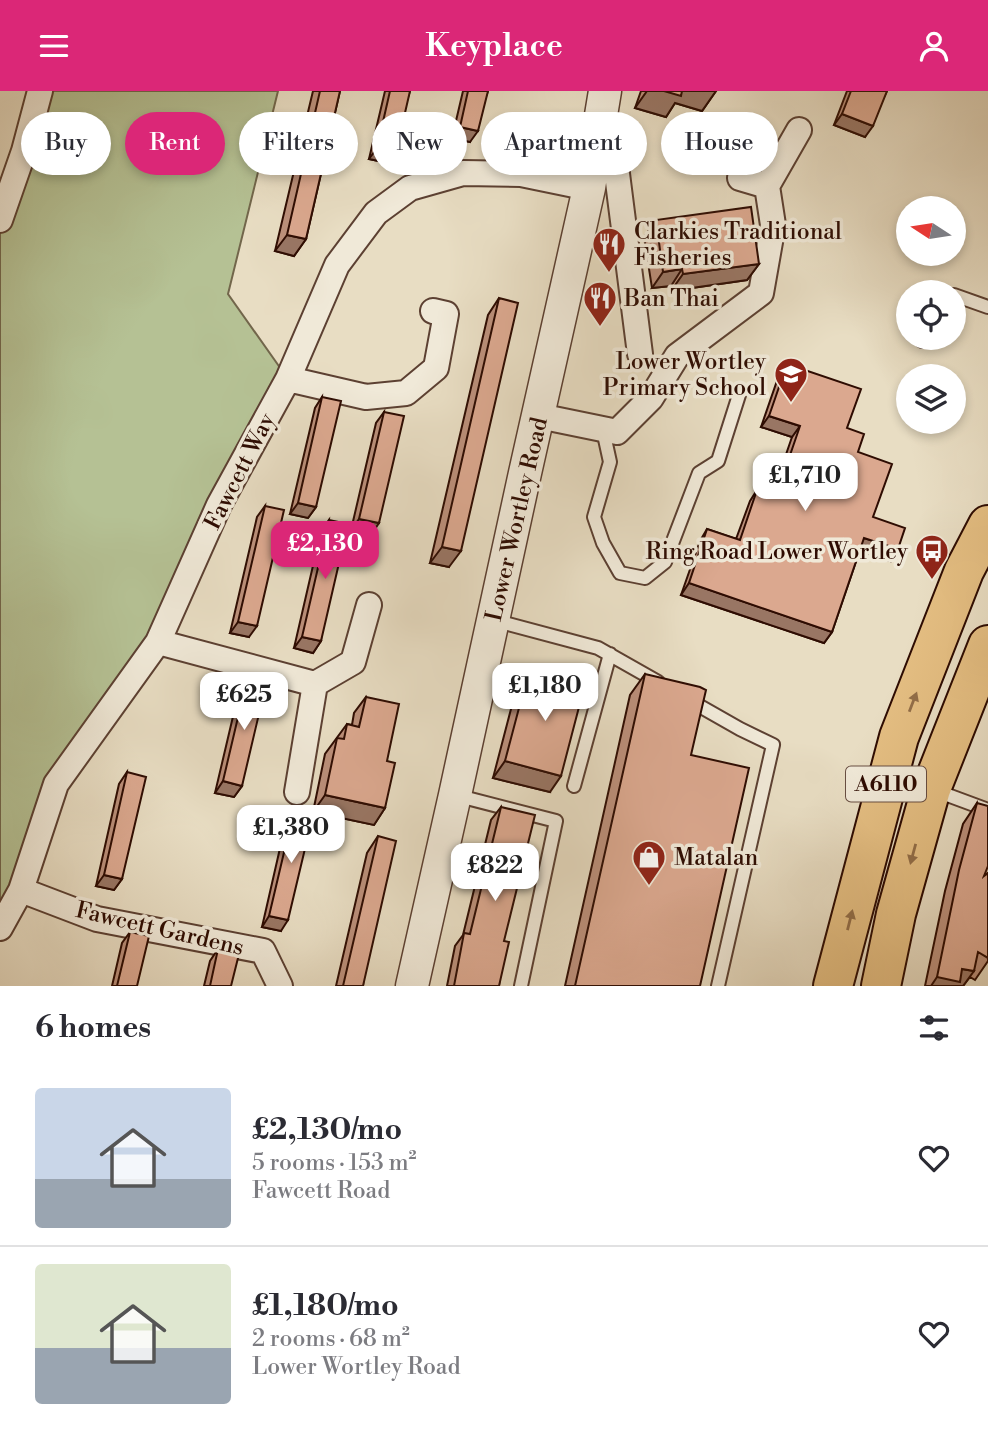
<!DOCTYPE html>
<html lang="en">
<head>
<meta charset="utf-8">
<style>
	:root { --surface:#fff; --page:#f7f7f7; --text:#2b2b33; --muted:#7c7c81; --line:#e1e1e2; --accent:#db2777 }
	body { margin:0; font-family:"Libre Bodoni",serif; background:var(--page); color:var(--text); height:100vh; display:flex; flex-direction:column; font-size:26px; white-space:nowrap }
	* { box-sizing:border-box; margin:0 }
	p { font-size:23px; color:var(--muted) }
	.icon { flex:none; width:38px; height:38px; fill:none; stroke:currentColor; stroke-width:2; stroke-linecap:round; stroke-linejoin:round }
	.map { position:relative; height:895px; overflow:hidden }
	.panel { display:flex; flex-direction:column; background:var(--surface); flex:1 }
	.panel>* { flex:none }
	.banner { position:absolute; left:21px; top:21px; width:947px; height:63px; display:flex; gap:14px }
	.needle { width:46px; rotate:282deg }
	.buttons { position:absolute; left:896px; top:105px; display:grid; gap:14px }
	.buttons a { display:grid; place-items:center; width:70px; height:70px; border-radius:50%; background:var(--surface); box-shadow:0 4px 10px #0003; font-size:35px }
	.price { position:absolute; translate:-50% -60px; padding:0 16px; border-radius:14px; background:#fff; color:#222; font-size:23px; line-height:46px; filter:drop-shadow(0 2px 4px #0008) }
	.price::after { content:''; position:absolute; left:50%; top:42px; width:21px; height:16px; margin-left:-10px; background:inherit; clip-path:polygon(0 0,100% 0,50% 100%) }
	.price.current { background:var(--accent); color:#fff }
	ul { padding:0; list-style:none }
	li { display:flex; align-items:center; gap:21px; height:175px; padding:0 35px }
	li+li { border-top:2px solid var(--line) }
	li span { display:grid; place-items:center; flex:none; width:196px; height:140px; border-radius:7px; color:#555 }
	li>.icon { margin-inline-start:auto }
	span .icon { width:84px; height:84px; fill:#fffc; stroke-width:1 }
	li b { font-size:30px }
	h2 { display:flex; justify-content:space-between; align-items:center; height:84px; padding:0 35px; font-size:30px }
	.tag { padding:0 24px; border-radius:32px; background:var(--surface); box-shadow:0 4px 10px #0003; font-size:24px; line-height:63px }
	.tag.current { background:var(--accent); color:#fff }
	header { display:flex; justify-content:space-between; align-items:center; height:91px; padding:0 35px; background:var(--accent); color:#fff; font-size:32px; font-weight:600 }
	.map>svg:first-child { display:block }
	.green { fill:#b5c194; stroke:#72664b; stroke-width:2 }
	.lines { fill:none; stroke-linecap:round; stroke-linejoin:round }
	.service-casing { stroke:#5c4032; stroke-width:16 }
	.minor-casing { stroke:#5c4032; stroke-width:28 }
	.tertiary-casing { stroke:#5c4032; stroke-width:35 }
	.trunk-casing { stroke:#2e0c02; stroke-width:42 }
	.service { stroke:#f0e9d8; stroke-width:12 }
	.minor { stroke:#f0e9d8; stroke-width:24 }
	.tertiary { stroke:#f0e9d8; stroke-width:32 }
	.trunk { stroke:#e4be82; stroke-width:38 }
	.wall { fill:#bc907b; stroke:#2e0c02; stroke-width:2 }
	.shaded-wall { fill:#997664; stroke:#2e0c02; stroke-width:2 }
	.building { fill:#dba88f; stroke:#2e0c02; stroke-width:2 }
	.oneway { fill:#926e48 }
	.labels { text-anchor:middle; stroke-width:7; stroke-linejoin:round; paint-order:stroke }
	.shield { fill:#f0e9d8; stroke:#684e42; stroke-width:2 }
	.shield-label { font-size:21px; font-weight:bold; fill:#2e0c02 }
	.poi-label { font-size:23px; fill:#2e0c02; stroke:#f0e9d8; text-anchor:start }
	.street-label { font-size:23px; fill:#2e0c02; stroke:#f0e9d8 }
</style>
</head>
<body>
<header><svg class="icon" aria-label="menu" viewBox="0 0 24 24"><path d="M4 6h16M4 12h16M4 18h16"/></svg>Keyplace<svg class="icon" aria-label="person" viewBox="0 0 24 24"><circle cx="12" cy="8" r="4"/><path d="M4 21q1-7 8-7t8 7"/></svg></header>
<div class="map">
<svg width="988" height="895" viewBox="0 0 988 895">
	<rect width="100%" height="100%" fill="#e8ddc3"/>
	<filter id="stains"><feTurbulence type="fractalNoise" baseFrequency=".00286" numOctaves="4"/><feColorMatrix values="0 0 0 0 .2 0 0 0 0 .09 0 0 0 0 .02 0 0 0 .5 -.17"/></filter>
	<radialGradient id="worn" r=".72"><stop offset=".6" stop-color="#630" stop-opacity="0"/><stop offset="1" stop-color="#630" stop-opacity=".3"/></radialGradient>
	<path class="green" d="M40,0H278L228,203L288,288L158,551L56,693L0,837V129Z"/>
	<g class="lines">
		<defs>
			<path id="service" d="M928,201H933
				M954,204L988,216
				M922,250L923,247
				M603,339L610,371L594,426L603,452L620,482L645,487L665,471L699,382L718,370L739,304
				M493,529L598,557L658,591
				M689,609L740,638L773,654L718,895
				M574,695L610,563
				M934,699L988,719
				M455,704L556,730L521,895"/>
			<path id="minor" d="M595,61L615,67L640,263
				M740,87L767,95
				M0,129L24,60L40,0
				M288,288L366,306L406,302L436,277L446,223L433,220
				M539,325L617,341L651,307L677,265L761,202L773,134L767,95L799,39
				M158,551L315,593L353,571L369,514
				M297,701L315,593
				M21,799L97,828L263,860L280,895
				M0,837L21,799L56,693L158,551L219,414L288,288L337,174L376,122L410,97L463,82L521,83L589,97"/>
			<path id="tertiary" d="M412,895L455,704L525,382L589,97L605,0"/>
			<path id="trunk" d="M833,895L899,646L964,480L988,434
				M881,895L896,823L931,698L988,554"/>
		</defs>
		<use href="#service" class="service-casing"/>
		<use href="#minor" class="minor-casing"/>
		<use href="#tertiary" class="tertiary-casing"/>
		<use href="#trunk" class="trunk-casing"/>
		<use href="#service" class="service"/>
		<use href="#minor" class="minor"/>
		<use href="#tertiary" class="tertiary"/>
		<use href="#trunk" class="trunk"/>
	</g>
	<path class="wall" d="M313,0H340L306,148L294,165L275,160Z
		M385,0H410L388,72L369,68Z
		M463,0H488L470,51L452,47Z
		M641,0H716L702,20L675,12L666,26L635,17Z
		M847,0H887L865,46L834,34Z
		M656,129L759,173L747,189L671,200V195L652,197L644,146Z
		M499,207L449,476L430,472L488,224Z
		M787,273L847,337L858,361L873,426L890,470L860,459L832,541L824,552L681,504L700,450L707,438L736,448L750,410L757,399L772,404L792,346L761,336L779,284Z
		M322,306L316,416L308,427L290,423L315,317Z
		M384,321L371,444L351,439L376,332Z
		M265,415L249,546L230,542L257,426Z
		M329,429L321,550L313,562L294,557L321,440Z
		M529,579L550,701L493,687L517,595Z
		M645,583L691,664L700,895H565L630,604Z
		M247,588L242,695L234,706L215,702L239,600Z
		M366,606L387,670L385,717L374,734L313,721L325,663L347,633L352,634L354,622Z
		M127,681L122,788L114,799L96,795L119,693Z
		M977,712L984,785L988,782V870L975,889L970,886L963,895H925L945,800L963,733Z
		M501,716L504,850L499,895H447L455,855L463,844L491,729Z
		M294,719L281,840L262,836L286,731Z
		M378,745L363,895H336L367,762Z
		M130,841L137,895H112L122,852Z
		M218,858L231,895H204L210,870Z"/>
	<path class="shaded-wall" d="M647,0H716L702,20L675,12L666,26L635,17Z
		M842,23L873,35L865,46L834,34Z
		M460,36L478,40L470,51L452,47Z
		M377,57L396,61L388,72L369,68Z
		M287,144L306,148L294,165L275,160Z
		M759,173L747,189L671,200L683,183Z
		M682,178L671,195L652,197L663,181Z
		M769,325L800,335L792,346L761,336Z
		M298,412L316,416L308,427L290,423Z
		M359,428L379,432L371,444L351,439Z
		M864,447L898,458L890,470L856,458Z
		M442,456L461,460L449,476L430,472Z
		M689,492L832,541L824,552L681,504Z
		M238,531L257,535L249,546L230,542Z
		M302,546L321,550L313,562L294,557Z
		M505,670L561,685L550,701L493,687Z
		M223,690L242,695L234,706L215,702Z
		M325,704L385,717L374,734L313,721Z
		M104,784L122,788L114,799L96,795Z
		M269,825L288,829L281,840L262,836Z
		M962,878L974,880L963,895H931L937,886Z"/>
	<path class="building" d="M320,0H340L306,148L287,144Z
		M390,0H410L396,61L377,57Z
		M468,0H488L478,40L460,36Z
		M664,0H682L681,5Z
		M851,0H887L873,35L842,23Z
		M751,116L759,173L683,183L682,178L663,181L656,129Z
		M499,207L518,212L461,460L442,456Z
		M787,273L861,298L847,337L864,343L858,361L892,373L873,426L905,437L898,458L864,447L832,541L689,492L707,438L740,449L757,399L776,405L800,335L769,325Z
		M322,306L341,310L316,416L298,412Z
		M384,321L404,325L379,432L359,428Z
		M265,415L284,419L257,535L238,531Z
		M329,429L348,433L321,550L302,546Z
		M529,579L585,593L561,685L505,670Z
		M645,583L700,596L706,599L691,664L749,677L700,895H575Z
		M247,588L266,593L242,695L223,690Z
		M366,606L399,613L387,670L395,672L385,717L325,704L337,647L344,648L347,633L359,636Z
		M127,681L146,686L122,788L104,784Z
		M977,712L988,715V775L984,785L988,782V867L978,861L974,880L962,878L960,891L937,886L959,779Z
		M501,716L535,724L504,850L509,851L499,895H454L464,842L470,843Z
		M294,719L313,724L288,829L269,825Z
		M378,745L396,750L363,895H343Z
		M130,841L149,845L137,895H117Z
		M218,858L239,863L231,895H210Z"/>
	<defs><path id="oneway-solid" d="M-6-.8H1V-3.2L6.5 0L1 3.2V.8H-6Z" transform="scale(1.75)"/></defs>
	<g class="oneway">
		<use href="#oneway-solid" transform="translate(913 611) rotate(-69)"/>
		<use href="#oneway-solid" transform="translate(913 763) rotate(105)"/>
		<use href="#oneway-solid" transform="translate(850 829) rotate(-76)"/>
	</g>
	<defs>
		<symbol id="restaurant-pin" viewBox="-11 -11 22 30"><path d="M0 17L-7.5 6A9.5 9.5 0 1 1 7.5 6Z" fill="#8f2418" stroke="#f0e9d8"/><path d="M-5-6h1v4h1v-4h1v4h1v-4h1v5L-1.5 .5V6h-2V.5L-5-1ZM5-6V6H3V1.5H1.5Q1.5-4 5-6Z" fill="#fff"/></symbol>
		<symbol id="school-pin" viewBox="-11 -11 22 30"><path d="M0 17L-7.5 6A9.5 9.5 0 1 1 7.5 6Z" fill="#8f2418" stroke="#f0e9d8"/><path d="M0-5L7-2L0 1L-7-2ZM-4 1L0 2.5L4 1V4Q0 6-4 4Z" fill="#fff"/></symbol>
		<symbol id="bus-pin" viewBox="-11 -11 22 30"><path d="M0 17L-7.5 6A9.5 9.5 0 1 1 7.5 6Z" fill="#8f2418" stroke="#f0e9d8"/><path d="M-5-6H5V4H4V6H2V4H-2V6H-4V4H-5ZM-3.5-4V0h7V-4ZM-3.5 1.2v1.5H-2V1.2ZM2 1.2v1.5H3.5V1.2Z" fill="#fff"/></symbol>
		<symbol id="shop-pin" viewBox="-11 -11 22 30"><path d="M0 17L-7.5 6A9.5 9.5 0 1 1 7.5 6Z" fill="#8f2418" stroke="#f0e9d8"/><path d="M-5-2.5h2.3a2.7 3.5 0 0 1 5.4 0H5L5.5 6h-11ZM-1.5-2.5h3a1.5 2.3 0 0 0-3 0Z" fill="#fff"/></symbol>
	</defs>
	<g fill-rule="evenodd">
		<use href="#restaurant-pin" x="590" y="134" width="38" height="52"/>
		<use href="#restaurant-pin" x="581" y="188" width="38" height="52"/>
		<use href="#school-pin" x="772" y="264" width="38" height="52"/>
		<use href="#bus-pin" x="913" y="441" width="38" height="52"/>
		<use href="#shop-pin" x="630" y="747" width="38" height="52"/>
	</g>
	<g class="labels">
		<rect class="shield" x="846" y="675.5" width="80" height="35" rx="5"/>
		<g class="shield-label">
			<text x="886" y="700">A6110</text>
		</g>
		<g class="poi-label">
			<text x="634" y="148">Clarkies Traditional<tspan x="634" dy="26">Fisheries</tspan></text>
			<text x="624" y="215">Ban Thai</text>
			<text x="766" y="278" text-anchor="end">Lower Wortley<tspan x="766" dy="26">Primary School</tspan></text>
			<text x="908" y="468" text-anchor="end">Ring Road Lower Wortley</text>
			<text x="674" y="774">Matalan</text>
		</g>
		<g class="street-label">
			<text transform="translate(239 380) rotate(-63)" y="8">Fawcett Way</text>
			<text transform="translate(516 428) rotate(-77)" y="8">Lower Wortley Road</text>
			<text transform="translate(160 837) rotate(13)" y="8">Fawcett Gardens</text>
		</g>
	</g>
	<rect width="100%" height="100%" filter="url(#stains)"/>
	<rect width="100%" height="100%" fill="url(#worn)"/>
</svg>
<div class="buttons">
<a><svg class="needle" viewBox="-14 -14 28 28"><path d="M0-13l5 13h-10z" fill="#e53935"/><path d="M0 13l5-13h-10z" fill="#7c7c81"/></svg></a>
<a><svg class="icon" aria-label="locate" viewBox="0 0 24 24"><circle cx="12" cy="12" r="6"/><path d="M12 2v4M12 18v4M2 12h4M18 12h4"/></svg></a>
<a><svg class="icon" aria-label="layers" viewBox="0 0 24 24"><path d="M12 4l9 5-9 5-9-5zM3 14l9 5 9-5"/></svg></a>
</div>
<b class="price" style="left:805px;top:422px">£1,710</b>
<b class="price current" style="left:325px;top:490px">£2,130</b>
<b class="price" style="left:545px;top:632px">£1,180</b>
<b class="price" style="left:244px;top:641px">£625</b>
<b class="price" style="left:291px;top:774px">£1,380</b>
<b class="price" style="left:495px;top:812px">£822</b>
<div class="banner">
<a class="tag">Buy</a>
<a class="tag current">Rent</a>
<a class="tag">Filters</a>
<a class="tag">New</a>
<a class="tag">Apartment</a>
<a class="tag">House</a>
</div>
</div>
<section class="panel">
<h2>6 homes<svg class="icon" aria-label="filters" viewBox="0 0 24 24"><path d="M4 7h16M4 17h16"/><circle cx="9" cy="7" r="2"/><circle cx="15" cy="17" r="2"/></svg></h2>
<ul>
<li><span style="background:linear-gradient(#c9d6e8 65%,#9aa5b1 0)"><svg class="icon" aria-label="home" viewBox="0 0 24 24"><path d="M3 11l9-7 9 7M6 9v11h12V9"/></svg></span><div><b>£2,130/mo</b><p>5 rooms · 153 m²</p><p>Fawcett Road</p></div><svg class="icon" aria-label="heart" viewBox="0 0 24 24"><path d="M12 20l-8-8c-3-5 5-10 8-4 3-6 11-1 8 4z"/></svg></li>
<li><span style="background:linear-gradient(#dfe7d0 60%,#9aa5b1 0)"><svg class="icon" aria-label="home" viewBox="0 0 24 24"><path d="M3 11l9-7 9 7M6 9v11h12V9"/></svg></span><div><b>£1,180/mo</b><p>2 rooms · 68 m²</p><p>Lower Wortley Road</p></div><svg class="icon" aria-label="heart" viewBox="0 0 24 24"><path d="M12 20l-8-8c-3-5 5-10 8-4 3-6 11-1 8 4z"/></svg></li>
</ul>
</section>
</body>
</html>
